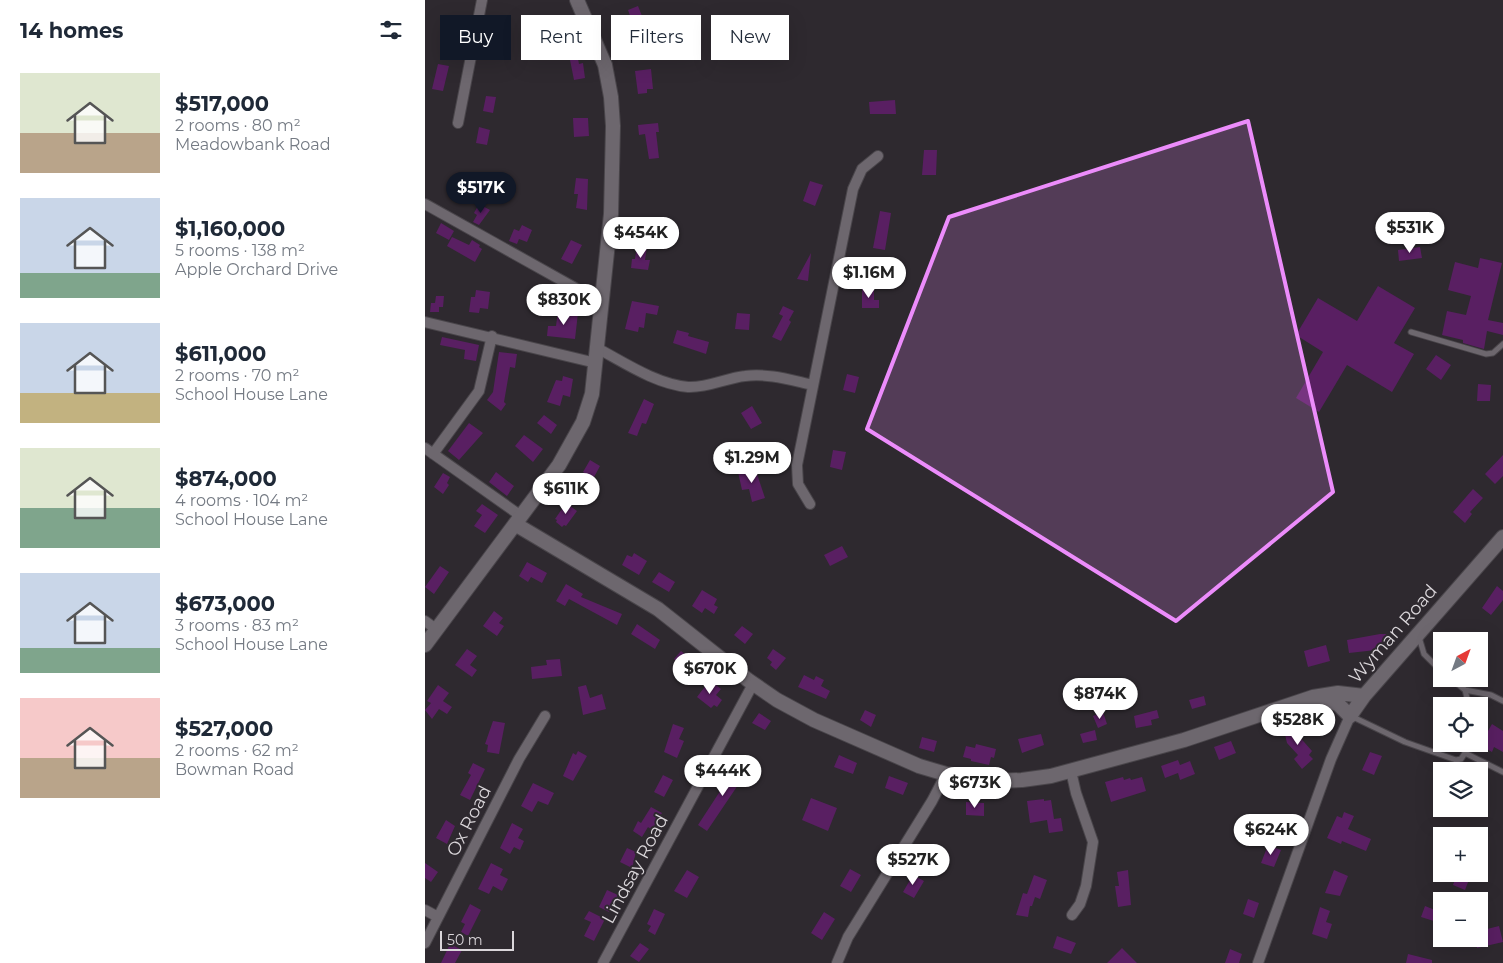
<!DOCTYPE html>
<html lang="en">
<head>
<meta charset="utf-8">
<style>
	:root { --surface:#fff; --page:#f2f2f3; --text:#1f2937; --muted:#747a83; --accent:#111827 }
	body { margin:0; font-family:Montserrat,sans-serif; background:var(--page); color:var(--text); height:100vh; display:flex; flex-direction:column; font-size:19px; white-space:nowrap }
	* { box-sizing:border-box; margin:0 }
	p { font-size:16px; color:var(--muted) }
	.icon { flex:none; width:28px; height:28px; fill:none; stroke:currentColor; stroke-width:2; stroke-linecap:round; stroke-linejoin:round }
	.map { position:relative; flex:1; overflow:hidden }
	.panel { display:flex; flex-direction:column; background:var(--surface); width:425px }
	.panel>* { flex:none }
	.hud { position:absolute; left:15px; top:15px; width:475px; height:45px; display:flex; gap:10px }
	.needle { width:32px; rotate:41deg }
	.controls { position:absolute; left:1008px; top:632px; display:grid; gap:10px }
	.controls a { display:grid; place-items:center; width:55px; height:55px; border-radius:0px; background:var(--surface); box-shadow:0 5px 20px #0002; font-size:25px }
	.scale { position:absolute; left:15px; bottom:12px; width:74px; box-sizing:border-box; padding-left:5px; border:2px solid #dad6da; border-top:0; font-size:14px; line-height:18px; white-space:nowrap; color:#dad6da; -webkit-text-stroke:4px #2e292f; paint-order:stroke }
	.price { position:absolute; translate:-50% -42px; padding:0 11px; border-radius:18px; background:#fff; color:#222; font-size:16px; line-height:32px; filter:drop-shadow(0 1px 2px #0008) }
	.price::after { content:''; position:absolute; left:50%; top:30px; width:15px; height:11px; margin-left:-8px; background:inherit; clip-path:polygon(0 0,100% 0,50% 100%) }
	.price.selected { background:var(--accent); color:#fff }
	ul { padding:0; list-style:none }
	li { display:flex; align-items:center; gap:15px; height:125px; padding:0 20px }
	li span { display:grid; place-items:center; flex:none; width:140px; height:100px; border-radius:0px; color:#555 }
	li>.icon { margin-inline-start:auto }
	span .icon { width:60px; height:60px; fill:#fffc; stroke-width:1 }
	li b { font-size:21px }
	h2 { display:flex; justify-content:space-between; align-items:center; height:60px; padding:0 20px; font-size:21px }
	.tag { padding:0 18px; border-radius:0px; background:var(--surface); box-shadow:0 5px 20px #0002; font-size:18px; line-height:45px }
	.tag.selected { background:var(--accent); color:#fff }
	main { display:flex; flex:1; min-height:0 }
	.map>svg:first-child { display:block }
	.building { fill:#591f62 }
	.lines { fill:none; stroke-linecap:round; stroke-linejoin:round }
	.lane-casing { stroke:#49454a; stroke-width:7 }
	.street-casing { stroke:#49454a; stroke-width:12 }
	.secondary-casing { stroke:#49454a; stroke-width:16 }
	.lane { stroke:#6d676e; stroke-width:5 }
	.street { stroke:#6d676e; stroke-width:10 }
	.secondary { stroke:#6d676e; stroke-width:14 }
	.marked { fill:#ec8cfb; fill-opacity:0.2; stroke:#ec8cfb; stroke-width:4; stroke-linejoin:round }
	.labels { text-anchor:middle; stroke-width:4; stroke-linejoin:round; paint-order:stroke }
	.street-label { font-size:18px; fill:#dad6da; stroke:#2e292f }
</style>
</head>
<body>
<main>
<section class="panel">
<h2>14 homes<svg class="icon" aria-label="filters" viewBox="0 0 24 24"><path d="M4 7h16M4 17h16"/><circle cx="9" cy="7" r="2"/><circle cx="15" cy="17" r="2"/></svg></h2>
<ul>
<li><span style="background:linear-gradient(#dfe7d0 60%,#b9a48a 0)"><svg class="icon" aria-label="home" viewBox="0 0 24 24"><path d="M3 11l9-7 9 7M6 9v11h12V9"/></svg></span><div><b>$517,000</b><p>2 rooms · 80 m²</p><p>Meadowbank Road</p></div></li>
<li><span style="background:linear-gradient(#c9d6e8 75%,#7fa58c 0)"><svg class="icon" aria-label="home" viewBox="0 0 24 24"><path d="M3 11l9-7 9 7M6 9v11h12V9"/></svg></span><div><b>$1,160,000</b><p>5 rooms · 138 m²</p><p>Apple Orchard Drive</p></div></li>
<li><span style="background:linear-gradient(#c9d6e8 70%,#c2b280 0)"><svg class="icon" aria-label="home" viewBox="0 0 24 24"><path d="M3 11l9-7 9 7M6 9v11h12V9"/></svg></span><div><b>$611,000</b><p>2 rooms · 70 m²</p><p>School House Lane</p></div></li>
<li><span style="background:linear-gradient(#dfe7d0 60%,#7fa58c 0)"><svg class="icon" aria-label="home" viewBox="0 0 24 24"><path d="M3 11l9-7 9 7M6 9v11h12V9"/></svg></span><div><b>$874,000</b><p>4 rooms · 104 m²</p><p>School House Lane</p></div></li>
<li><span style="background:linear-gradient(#c9d6e8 75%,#7fa58c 0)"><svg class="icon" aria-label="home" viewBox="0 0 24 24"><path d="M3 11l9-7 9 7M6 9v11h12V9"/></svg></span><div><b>$673,000</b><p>3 rooms · 83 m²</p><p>School House Lane</p></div></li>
<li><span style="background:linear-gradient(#f6c9c9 60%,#b9a48a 0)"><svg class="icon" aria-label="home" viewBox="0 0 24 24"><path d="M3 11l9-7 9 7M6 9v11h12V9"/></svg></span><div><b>$527,000</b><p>2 rooms · 62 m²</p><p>Bowman Road</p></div></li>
</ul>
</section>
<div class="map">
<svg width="1078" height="963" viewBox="0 0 1078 963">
	<rect width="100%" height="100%" fill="#2e292f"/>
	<path class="building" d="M213,6L221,26L210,30L203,10Z
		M70,30L81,33L78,48L67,45Z
		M153,59L154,64L158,63L160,78L149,80L145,60Z
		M13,64L24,66L18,91L7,89Z
		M226,69L228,89H222V93L213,94L210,71Z
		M61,96L71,97L68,113L58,111Z
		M470,100L471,114H445L444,102Z
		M148,118H163L164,136L149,137Z
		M233,123L234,132H231L234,158L224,159L220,134L214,135L213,125Z
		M54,127L65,130L62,145L51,143Z
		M499,150H512L511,175H497Z
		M151,178L163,179L162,210L151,208L153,194H149Z
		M385,181L398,185L390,206L378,201Z
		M54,204L65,210L54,225L48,222L52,215L49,213Z
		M455,211L466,213L460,250L448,248Z
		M16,223L29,231L24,240L11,233Z
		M97,225L107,230L102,242L94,239L92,244L84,241L89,229L94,231Z
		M27,237L44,245L47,240L55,245L54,247L57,249L50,262L22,246Z
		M146,240L157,245L147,264L136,259Z
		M212,245L222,247L220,260H225L223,270L206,268L207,259H210Z
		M995,247L997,258L974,261L973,250Z
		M386,253L383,281L372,279Z
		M1055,258L1077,263L1063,320L1078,323V335L1062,331L1059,349L1038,343V340L1017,335L1022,311L1041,315L1046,296L1023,290L1030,262L1053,268Z
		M953,286L990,308L969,343L989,354L967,392L922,365L894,412L871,398L898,352L871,335L893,298L932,321Z
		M437,289H449V300H454V308H437Z
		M51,290L65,292L63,309L55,308L54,313L44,312L46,297H50Z
		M11,296H19L18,307H14V312H5L6,303H10Z
		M207,301L234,306L232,315L221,313L219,328L214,327L213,332L200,329Z
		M358,306L369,311L364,320L366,322L356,341L347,337L358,316L354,314Z
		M133,311L153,313L150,339L122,336L123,326H131Z
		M312,313L325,314L324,330L310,329Z
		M252,330L264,333L263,336L284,342L281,354L248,343Z
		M17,337L54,345L51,361L39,359L40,350L15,345Z
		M74,352L92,354L90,368L85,367L79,402L81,404L76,411L62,400L68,392Z
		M1011,355L1026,365L1016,380L1001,369Z
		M422,374L434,377L430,393L418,390Z
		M138,376L148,379L145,397L138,395L135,406L122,402L131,380L137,381Z
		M1053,384L1066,385L1065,401H1052Z
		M219,399L229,404L221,424L217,423L212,436L203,433Z
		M327,406L337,423L326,429L316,413Z
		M119,415L132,425L126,434L112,423Z
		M44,423L58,433L34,460L23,451Z
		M99,435L118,449L108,462L90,446Z
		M408,450L421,452L417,470L405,467Z
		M1078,455V476L1070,484L1060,474Z
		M165,460L175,466L168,479L158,472Z
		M330,468L340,498L327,502L324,489L317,490L313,472Z
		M71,472L89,486L82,496L64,482Z
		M18,473L25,477L22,483L24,485L18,494L9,487Z
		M1048,489L1058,498L1045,512L1047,514L1040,523L1028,512Z
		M141,503L152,511L141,526L139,525L137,527L131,522L132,520L130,519Z
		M57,504L73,515L60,533L49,526L57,515L51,511Z
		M417,546L423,557L405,566L399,555Z
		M209,553L222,561L214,575L197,565L202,555L207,557Z
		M102,562L122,573L117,583L106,577L103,582L94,576Z
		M15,566L24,572L9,594L0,587Z
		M234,572L250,582L244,592L227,582Z
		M141,584L158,594L156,597L197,614L192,625L144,599L140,606L131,601Z
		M1072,586L1078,591V600L1066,615L1057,608Z
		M277,590L292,599L289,605L293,607L289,614L280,608L277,613L267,606Z
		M69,611L78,618L74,623L79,626L72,636L58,626Z
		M212,624L235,640L230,649L206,634Z
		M317,626L328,634L320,644L309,635Z
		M955,634H961L963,645L950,648L951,650L924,653L922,640Z
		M901,645L905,661L883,667L879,651Z
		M42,649L52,656L45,665L52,670L47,677L30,665Z
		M348,649L361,658L351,670L345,665L347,662L342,658Z
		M256,651L267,660L260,668L249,659Z
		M135,659L137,676L107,679L106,667L122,665L121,660Z
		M379,675L389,680L391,676L399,680L396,686L405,691L401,699L373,687Z
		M285,680L296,689L291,695L297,700L292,707L289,705L286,708L272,697Z
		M13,685L24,693L18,701L27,707L22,714L14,709L7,719L0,710L6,703L2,701Z
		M161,685L165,698L177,694L181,709L158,715L153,687Z
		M779,696L781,705L767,709L764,700Z
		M440,710L451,715L446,727L435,720Z
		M732,710L734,718L726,720L727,725L711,728L709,716Z
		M678,712L682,724L673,728L668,716Z
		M334,713L346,721L340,730L327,723Z
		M68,721L80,723L74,754L62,752L63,745L60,744Z
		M869,723L872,734L887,751L884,755L888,759L877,769L869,759L873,755L862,743L858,726Z
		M248,724L259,728L254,739L259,741L252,758L239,752Z
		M1067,724L1078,731V752L1069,747L1067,752L1055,745Z
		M670,730L672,740L658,743L655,734Z
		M616,734L619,745L597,753L593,739Z
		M497,737L512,741L509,752L494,748Z
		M806,741L811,753L794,760L789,747Z
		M551,744L571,749L569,758L566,757L564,765L546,761V759L538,757L541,746L550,748Z
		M153,751L162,756L148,781L138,776L148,753L151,755Z
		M945,752L957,756L949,775L937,770Z
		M414,755L432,763L428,774L409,767Z
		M753,760L755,765L765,761L770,774L755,780L753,773L740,778L736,766Z
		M48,763L60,769L45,800L35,795L46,775L43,773Z
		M306,767L322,776L316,787L313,785L282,831L273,825L303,779L300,778Z
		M238,775L248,780L239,797L229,792Z
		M464,776L483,783L478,795L460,788Z
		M698,777L699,780L705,778L706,780L717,777L721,791L686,802L680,782Z
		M108,783L129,793L123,805L113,801L107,812L96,806Z
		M386,798L412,808L403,831L377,820Z
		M619,799V801L626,800L629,819L636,818L638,831L624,833L622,820L605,823L602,801Z
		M541,802L559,803V816L541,815Z
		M226,807L237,813L227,830L223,827L217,837L208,831L213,821L216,823Z
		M919,812L929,816L923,829L946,839L941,851L917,841L916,844L902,838L912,816L917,818Z
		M21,820L30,826L22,844L11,838Z
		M87,823L98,829L93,838L99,841L95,850L89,847L85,854L75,848Z
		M843,845L856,850L849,867L836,863Z
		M202,848L211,852L207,868L195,862Z
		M0,863L13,872L6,882L0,878Z
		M66,863L78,869L75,875L83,879L77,891L68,886L64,894L53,889Z
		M425,869L436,875L426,892L415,886Z
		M262,870L274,877L262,898L249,891Z
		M703,870L706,905L693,907L690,886H694L692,872Z
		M909,870L923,876L915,896L900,893Z
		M1032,874L1045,877L1040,890L1028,885Z
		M488,875L499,881L489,898L478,892Z
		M609,875L622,880L615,899L610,897L607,906H605L603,917L591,915L598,893L602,894Z
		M182,890L193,895L184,912L174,907Z
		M823,899L834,903L829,918L818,914Z
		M45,904L56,910L43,936L36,932L40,924L36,922Z
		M1000,906L1015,912L1012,922L996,917Z
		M895,907L905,911L901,922L907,924L902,939L887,934Z
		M229,909L240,914L230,935L223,931L226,926L222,924Z
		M164,911L180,919L169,941L159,936L166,922L159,919Z
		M399,912L410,919L397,940L386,933Z
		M1074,926L1078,942L1052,948L1050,939H1054V931Z
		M632,936L651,943L646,954L628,948Z
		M215,943L224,949L214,962L205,956Z
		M25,944L37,950L30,963H16Z
		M697,948L712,963H682Z
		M805,949L817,954L814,963H800Z
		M983,954L1007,960V963H981Z"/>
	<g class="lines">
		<defs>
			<path id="lane" d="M986,332L1061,354L1068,353L1078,344
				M994,637L999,654L1016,671
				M1027,679L1040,690L1044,706
				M1040,690L1066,695L1078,701
				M926,716L980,742L1031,760L1036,759L1040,753L1041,744
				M1040,753L1078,772"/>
			<path id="street" d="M33,123L57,0
				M0,204L161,294L176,298
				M0,322L171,363
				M172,348C200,363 231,384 263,387C283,388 301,378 320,376C343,373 365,380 388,385
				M0,448L96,516
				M8,454L54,391L67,336
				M385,504L373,484L372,465L428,189L437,169L453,156
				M0,621L11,629
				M646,771L651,793L668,842L661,886L655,904L647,915
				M0,910L13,917
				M0,943L94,759L120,716
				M178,963L328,684
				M412,963L423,937L507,801L521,774
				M833,963L906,759L925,716"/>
			<path id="secondary" d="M90,524L233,609L323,680L352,700L389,720L494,766L521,774L565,781L597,780L626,776L759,740L888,697L913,693L939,696
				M0,645L134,465L158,422L167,394L186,214L188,126L186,97L180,65L152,0
				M893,698L913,704L925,716L939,696L1078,537"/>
		</defs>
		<use href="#lane" class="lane-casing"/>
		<use href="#street" class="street-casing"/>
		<use href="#secondary" class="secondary-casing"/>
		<use href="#lane" class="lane"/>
		<use href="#street" class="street"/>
		<use href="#secondary" class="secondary"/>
	</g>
	<path class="marked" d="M823,121L908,492L751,621L442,429L524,217Z"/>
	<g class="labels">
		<g class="street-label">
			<text transform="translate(968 634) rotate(-49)" y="6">Wyman Road</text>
			<text transform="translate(44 821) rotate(-63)" y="6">Ox Road</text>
			<text transform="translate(210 869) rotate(-62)" y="6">Lindsay Road</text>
		</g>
	</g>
</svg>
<div class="controls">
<a><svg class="needle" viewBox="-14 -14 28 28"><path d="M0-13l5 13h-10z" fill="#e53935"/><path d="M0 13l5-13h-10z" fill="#747a83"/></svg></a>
<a><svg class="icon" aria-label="locate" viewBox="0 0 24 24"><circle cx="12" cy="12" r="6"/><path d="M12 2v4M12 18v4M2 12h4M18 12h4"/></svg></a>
<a><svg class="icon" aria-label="layers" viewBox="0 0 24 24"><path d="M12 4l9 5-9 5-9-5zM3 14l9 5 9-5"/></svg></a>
<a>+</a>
<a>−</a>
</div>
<div class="scale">50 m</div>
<b class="price selected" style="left:56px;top:214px">$517K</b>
<b class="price" style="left:985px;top:254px">$531K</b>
<b class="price" style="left:216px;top:259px">$454K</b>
<b class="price" style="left:444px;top:299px">$1.16M</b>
<b class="price" style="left:139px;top:326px">$830K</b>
<b class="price" style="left:327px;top:484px">$1.29M</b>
<b class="price" style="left:141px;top:515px">$611K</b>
<b class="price" style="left:285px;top:695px">$670K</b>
<b class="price" style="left:675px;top:720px">$874K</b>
<b class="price" style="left:873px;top:746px">$528K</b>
<b class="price" style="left:298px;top:797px">$444K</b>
<b class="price" style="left:550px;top:809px">$673K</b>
<b class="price" style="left:846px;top:856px">$624K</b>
<b class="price" style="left:488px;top:886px">$527K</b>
<div class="hud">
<a class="tag selected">Buy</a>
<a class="tag">Rent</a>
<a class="tag">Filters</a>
<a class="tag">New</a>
</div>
</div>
</main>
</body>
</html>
